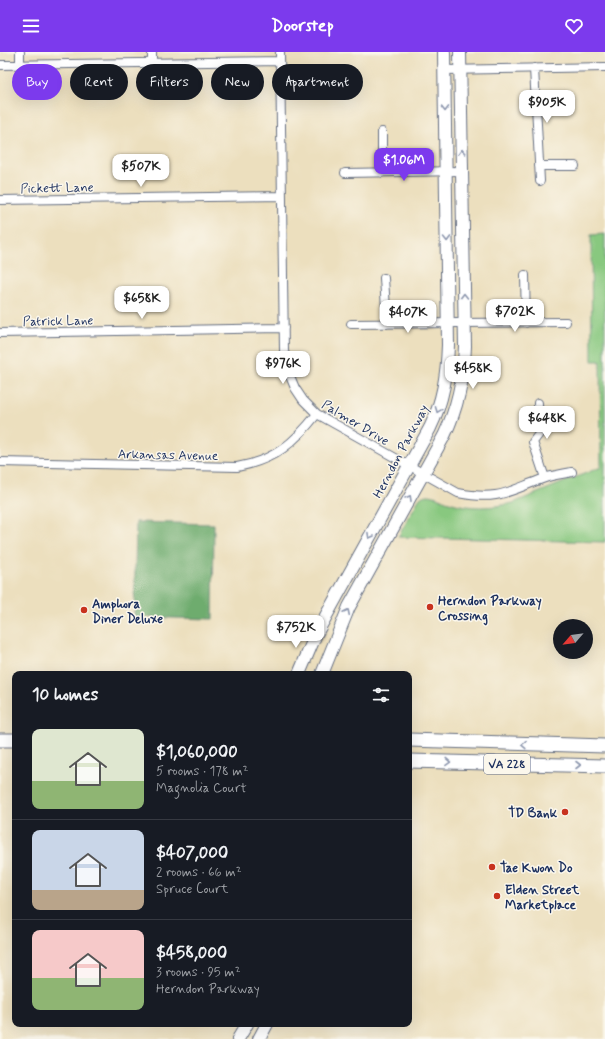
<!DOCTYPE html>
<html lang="en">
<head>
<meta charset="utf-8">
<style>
	:root { --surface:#171b24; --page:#20242c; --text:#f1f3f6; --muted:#9ea1a6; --line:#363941; --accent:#7c3aed }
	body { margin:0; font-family:Mynerve,sans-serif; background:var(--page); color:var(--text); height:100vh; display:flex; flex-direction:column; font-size:15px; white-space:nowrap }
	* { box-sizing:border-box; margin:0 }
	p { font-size:13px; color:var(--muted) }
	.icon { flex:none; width:22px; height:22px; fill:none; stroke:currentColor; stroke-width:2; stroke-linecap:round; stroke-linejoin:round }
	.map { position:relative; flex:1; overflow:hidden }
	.sheet { position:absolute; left:12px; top:619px; width:400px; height:356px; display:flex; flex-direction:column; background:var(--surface); border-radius:8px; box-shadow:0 4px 16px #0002 }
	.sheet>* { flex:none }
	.top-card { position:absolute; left:12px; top:12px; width:400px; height:36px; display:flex; gap:8px }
	.needle { width:26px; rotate:242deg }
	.fabs { position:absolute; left:553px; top:567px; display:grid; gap:8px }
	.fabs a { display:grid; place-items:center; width:40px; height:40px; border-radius:50%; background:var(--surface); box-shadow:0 4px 16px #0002; font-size:20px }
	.price { position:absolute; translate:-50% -34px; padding:0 9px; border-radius:8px; background:#fff; color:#222; font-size:13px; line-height:26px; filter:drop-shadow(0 1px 2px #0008) }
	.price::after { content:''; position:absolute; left:50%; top:24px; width:12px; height:9px; margin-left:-6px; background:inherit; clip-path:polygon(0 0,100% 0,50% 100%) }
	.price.current { background:var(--accent); color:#fff }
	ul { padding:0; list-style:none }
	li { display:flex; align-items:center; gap:12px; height:100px; padding:0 20px }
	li+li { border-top:1px solid var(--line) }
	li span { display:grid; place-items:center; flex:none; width:112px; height:80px; border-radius:8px; color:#555 }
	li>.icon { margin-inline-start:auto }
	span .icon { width:48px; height:48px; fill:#fffc; stroke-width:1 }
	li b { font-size:17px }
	h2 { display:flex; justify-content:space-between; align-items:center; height:48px; padding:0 20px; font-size:17px }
	.chip { padding:0 14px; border-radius:18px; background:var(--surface); box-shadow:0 4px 16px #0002; font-size:14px; line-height:36px }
	.chip.current { background:var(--accent); color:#fff }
	header { display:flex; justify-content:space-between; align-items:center; height:52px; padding:0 20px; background:var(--accent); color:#fff; font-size:18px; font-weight:700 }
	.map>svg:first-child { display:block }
	.green { fill:#88c87f; stroke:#527c6e }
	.forest { fill:#6eac6e; stroke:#446e66 }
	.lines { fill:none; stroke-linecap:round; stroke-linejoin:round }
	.minor-casing { stroke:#646d80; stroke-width:10 }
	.secondary-casing { stroke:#646d80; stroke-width:14 }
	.primary-casing { stroke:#646d80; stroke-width:15 }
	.minor { stroke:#fff; stroke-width:8 }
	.secondary { stroke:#fff; stroke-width:12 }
	.primary { stroke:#fff; stroke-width:13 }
	.oneway { stroke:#8d97ae }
	.poi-dot { fill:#c8321e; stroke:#fbf7ec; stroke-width:1.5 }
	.labels { text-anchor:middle; stroke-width:3; stroke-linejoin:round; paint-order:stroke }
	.shield { fill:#fbf7ec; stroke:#5e6b89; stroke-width:1 }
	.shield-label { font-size:12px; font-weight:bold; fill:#1b2f5e }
	.street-label { font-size:13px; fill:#1b2f5e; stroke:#fbf7ec }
	.poi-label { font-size:13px; font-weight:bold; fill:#1b2f5e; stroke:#fbf7ec; text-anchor:start }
</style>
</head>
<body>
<header><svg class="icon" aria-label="menu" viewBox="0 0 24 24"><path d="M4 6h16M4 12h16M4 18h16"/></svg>Doorstep<svg class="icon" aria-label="heart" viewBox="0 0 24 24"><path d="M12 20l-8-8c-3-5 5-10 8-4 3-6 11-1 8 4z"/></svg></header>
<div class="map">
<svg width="605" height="987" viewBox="0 0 605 987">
	<rect width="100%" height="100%" fill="#fbf7ec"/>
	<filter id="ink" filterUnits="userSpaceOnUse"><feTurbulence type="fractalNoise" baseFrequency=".025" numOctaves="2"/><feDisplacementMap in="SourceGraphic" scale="8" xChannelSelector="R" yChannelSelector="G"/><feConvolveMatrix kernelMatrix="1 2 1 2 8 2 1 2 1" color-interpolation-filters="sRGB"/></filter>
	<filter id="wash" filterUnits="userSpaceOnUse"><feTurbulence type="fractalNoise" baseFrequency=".012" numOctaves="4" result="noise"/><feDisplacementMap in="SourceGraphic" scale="16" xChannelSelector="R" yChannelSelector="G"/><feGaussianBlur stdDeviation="0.9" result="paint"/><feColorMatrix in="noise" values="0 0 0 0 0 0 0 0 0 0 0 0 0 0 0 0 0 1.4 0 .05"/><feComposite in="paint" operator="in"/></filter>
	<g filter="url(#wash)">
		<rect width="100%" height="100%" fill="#ecdfbe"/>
		<path class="green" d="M605,182V490L398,485L418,449C420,445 424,443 428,443C435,443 442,448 449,450C469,457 492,456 513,451L601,415L600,309H592L591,183Z"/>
		<path class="forest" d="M136,470L214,472L213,567L134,565Z"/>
	</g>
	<g filter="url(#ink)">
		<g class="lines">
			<defs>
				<path id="minor" d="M20,0V13
					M152,0V11
					M280,0L284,299L290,324L295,336L303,348L317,362L458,441C500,449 508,439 545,426C553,423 563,422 572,420
					M0,13L280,9
					M534,16L540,129
					M444,18L605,15
					M539,114H575
					M345,121L462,119
					M382,121V80
					M0,148L282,144
					M525,223L526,271
					M384,226L387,272
					M351,272L566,270
					M0,281L284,276
					M538,351L539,382L533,390L545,426
					M0,410L237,415C275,408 294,391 317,362"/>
				<path id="secondary" d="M299,622L316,582L430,376C443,349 447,323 448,293L444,0
					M322,622L349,555L444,384C458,355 464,326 465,294L460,0
					M238,987L247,972
					M259,987L267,972"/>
				<path id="primary" d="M0,688H15
					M409,688L605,694
					M409,709L605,714"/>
			</defs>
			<use href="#minor" class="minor-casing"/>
			<use href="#secondary" class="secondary-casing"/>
			<use href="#primary" class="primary-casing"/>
			<use href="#minor" class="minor"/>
			<use href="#secondary" class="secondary"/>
			<use href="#primary" class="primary"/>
		</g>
		<defs><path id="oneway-chevron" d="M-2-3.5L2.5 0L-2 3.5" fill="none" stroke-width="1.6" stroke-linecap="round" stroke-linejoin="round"/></defs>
		<g class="oneway">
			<use href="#oneway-chevron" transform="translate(445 57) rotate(89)"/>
			<use href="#oneway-chevron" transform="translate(462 100) rotate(-91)"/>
			<use href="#oneway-chevron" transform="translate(447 187) rotate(89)"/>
			<use href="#oneway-chevron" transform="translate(464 244) rotate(-91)"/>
			<use href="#oneway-chevron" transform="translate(438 358) rotate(111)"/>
			<use href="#oneway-chevron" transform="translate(409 446) rotate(-60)"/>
			<use href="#oneway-chevron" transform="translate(370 484) rotate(119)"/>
			<use href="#oneway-chevron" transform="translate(347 560) rotate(-64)"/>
			<use href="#oneway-chevron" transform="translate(524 693) rotate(-178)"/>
			<use href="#oneway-chevron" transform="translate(448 710) rotate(2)"/>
			<use href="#oneway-chevron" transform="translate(578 713)"/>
		</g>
	</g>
	<g class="poi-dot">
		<circle cx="430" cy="555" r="4"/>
		<circle cx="84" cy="558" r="4"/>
		<circle cx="565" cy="760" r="4"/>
		<circle cx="492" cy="815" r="4"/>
		<circle cx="497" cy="844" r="4"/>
	</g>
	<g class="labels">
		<rect class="shield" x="484" y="702" width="46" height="20" rx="3"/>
		<g class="shield-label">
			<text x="507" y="716">VA 228</text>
		</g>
		<g class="street-label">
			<text transform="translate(57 135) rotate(-1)" y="5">Pickett Lane</text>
			<text transform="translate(58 268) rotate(-1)" y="5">Patrick Lane</text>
			<text transform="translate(356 370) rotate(31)" y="5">Palmer Drive</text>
			<text transform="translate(400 399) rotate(-62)" y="5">Herndon Parkway</text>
			<text transform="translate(168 402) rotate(1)" y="5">Arkansas Avenue</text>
		</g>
		<g class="poi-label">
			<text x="438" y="553">Herndon Parkway<tspan x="438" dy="15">Crossing</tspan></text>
			<text x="92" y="556">Amphora<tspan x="92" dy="15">Diner Deluxe</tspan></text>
			<text x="557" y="765" text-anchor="end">TD Bank</text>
			<text x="500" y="820">Tae Kwon Do</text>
			<text x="505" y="842">Elden Street<tspan x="505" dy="15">Marketplace</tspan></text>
		</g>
	</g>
</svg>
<div class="fabs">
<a><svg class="needle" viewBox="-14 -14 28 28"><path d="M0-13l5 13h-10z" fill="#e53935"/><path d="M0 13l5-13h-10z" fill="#9ea1a6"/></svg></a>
</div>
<b class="price" style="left:547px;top:72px">$905K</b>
<b class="price current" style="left:404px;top:130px">$1.06M</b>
<b class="price" style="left:141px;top:136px">$507K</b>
<b class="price" style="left:142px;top:268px">$658K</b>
<b class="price" style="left:515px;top:281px">$702K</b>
<b class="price" style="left:408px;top:282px">$407K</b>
<b class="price" style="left:283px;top:333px">$976K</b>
<b class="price" style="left:473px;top:338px">$458K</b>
<b class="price" style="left:547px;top:388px">$648K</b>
<b class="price" style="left:296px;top:597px">$752K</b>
<div class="top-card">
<a class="chip current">Buy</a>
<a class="chip">Rent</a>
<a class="chip">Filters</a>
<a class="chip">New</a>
<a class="chip">Apartment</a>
</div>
<section class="sheet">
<h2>10 homes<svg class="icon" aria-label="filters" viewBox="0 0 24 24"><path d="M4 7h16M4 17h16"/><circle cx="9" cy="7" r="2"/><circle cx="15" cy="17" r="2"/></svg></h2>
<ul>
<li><span style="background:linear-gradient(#dfe7d0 65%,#8fb573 0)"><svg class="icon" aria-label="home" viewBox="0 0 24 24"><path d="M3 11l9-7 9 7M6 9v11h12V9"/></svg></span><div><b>$1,060,000</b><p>5 rooms · 178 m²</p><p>Magnolia Court</p></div></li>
<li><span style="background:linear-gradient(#c9d6e8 75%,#b9a48a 0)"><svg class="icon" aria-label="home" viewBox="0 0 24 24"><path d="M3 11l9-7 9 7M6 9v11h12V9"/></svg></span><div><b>$407,000</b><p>2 rooms · 66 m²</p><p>Spruce Court</p></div></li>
<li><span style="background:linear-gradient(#f6c9c9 60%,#8fb573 0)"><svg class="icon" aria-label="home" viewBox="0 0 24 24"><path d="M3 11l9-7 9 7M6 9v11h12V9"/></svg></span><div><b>$458,000</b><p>3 rooms · 95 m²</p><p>Herndon Parkway</p></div></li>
</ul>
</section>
</div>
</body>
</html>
